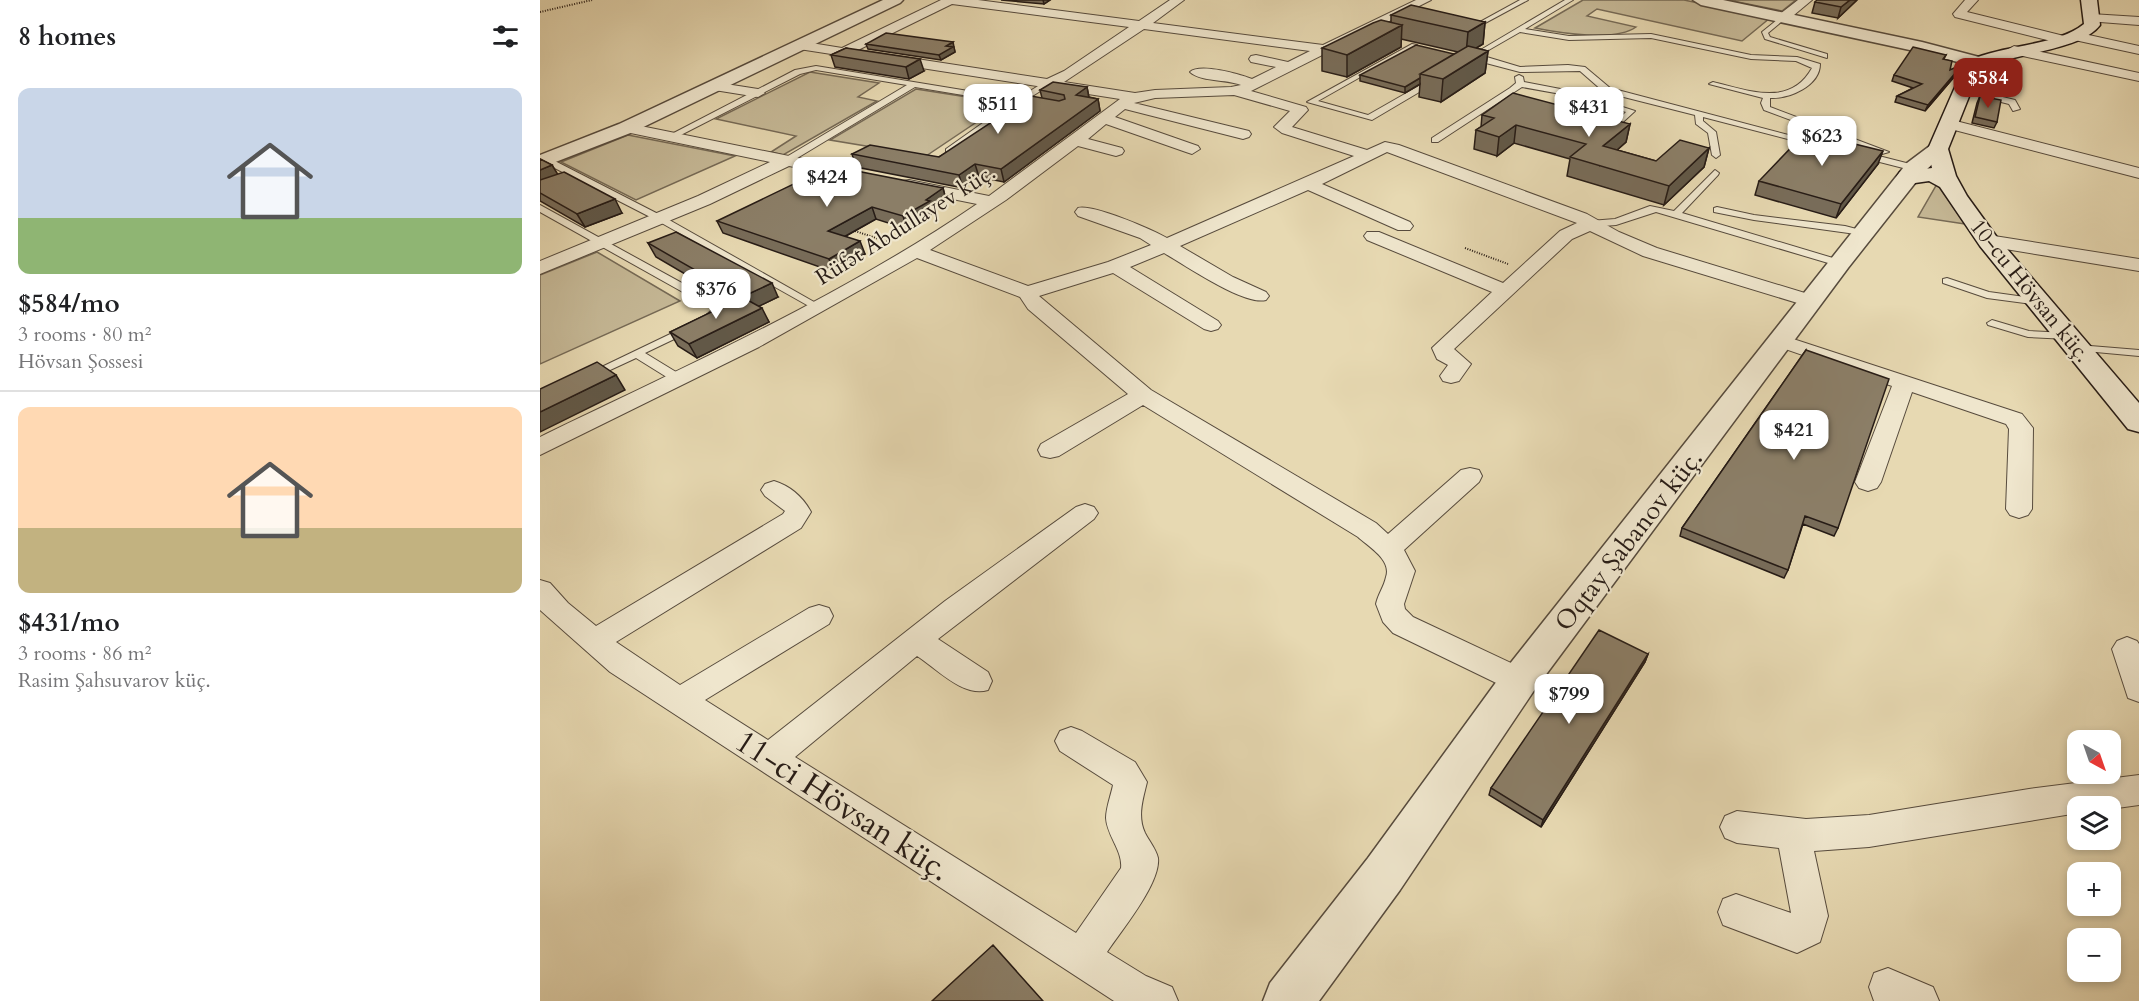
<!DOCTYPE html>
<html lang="en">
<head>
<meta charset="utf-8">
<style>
	:root { --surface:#fff; --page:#f6f6f6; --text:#202124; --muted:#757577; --line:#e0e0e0; --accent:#8f2418 }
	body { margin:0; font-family:Cardo,serif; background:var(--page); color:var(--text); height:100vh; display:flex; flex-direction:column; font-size:22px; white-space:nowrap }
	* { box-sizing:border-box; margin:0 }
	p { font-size:20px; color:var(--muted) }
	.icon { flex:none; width:33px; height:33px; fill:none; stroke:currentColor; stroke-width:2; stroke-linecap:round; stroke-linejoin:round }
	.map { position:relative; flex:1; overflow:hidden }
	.details { display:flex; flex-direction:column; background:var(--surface); width:540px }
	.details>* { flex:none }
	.needle { width:39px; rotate:140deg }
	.fabs { position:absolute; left:1527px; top:730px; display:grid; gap:12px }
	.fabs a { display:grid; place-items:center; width:54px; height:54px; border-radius:12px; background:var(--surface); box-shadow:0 3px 9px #0003; font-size:30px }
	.price { position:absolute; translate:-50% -51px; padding:0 14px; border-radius:12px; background:#fff; color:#222; font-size:20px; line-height:39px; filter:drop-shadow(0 2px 3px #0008) }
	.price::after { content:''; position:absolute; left:50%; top:36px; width:18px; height:14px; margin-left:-9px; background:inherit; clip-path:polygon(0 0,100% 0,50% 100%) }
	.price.on { background:var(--accent); color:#fff }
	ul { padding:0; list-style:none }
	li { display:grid; align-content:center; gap:12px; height:318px; padding:0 18px }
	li+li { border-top:2px solid var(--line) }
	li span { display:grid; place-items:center; height:186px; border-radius:12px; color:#555 }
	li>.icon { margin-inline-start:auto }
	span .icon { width:108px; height:108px; fill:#fffc; stroke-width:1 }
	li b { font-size:26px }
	h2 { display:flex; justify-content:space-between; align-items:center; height:72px; padding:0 18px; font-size:26px }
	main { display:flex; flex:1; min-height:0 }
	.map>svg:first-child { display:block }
	.green { fill:#c6b997; stroke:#766a56; stroke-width:1.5 }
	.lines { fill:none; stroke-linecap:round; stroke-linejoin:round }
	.service-casing { stroke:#574b3d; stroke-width:2 }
	.minor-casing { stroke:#574b3d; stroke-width:2 }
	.tertiary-casing { stroke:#574b3d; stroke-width:3 }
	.secondary-casing { stroke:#271c16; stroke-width:3 }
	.path { stroke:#271c16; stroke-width:2; stroke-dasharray:1 1.5; stroke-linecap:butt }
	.service { fill:#efe6cd; fill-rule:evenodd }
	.minor { fill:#efe6cd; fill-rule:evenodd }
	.tertiary { fill:#efe6cd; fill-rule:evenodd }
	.secondary { fill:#efe6cd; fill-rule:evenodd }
	.wall { fill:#786c59; stroke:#271c16; stroke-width:1.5 }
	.shaded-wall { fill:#615848; stroke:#271c16; stroke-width:1.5 }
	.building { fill:#8b7e67; stroke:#271c16; stroke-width:1.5 }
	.labels { text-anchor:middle; stroke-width:4.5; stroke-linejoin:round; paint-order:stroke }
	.far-street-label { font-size:22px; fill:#271c16; stroke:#efe6cd }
	.street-label { font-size:26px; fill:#271c16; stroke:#efe6cd }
	.near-street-label { font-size:32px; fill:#271c16; stroke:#efe6cd }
</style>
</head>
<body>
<main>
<section class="details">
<h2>8 homes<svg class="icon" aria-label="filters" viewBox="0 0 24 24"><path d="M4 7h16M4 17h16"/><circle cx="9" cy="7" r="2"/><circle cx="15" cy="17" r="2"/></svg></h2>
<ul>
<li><span style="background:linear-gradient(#c9d6e8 70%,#8fb573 0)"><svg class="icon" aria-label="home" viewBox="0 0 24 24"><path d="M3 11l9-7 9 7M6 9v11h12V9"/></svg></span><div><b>$584/mo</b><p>3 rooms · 80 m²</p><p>Hövsan Şossesi</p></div></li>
<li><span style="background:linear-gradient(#ffd9b3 65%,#c2b280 0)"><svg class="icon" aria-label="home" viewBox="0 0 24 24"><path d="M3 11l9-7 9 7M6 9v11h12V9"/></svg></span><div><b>$431/mo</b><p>3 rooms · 86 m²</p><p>Rasim Şahsuvarov küç.</p></div></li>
</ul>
</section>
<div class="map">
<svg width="1599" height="1001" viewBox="0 0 1599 1001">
	<rect width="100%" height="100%" fill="#e7d9b2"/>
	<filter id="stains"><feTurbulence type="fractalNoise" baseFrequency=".00333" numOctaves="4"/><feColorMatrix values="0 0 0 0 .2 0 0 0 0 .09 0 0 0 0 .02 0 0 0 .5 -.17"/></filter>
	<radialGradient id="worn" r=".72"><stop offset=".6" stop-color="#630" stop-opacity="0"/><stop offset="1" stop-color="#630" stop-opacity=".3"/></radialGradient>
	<path class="green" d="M1043,0H1144L1230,18L1202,41L1057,9L1047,16L1096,27C1075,42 1020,33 995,28Z
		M1188,0H1256L1242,11Z
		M270,72L339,83L318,97L337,101L243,155L231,152L256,136L176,119Z
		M376,89L465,103L386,156L290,140Z
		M88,135L195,156L96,200L21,162Z
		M1397,184L1425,224L1378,217Z
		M57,252L140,301L0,364V275Z"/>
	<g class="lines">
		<defs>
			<path id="service" d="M980,0H988L934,29L929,28Z
				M1025,0H1033L985,29L1029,36L1111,34L1211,55L1257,57L1280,64C1280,86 1249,99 1230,98V107L1349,152L1342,154L1224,110L1221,103L1223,98L1169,84L1173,82C1208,90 1250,108 1272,68L1256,61L1211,59L1111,38L1029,40L980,32L940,55L980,67L1028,65L1045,67L1070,88L1279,143L1275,146L1163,117V121L1176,132L1180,155L1176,158L1172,155L1168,133L1156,124L1155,115L1064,92L1040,71L980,72L927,58Z
				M1242,16L1247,17L1228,33L1230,37L1287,54V58L1225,39L1222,32Z
				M872,44L877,45L778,101L828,115L891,79L898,81L832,120L767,102Z
				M276,66L477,99L503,83L510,85L486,100L502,103V107L480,104L409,154L406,153V149L471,103L375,87L249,163H243V159L367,85L276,70L260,74L133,139L126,137L255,70Z
				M979,75L983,77L984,82L1036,92L1095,111L1071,133L1067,131L1086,112L1032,96L982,87L898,142H892V138L970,88L976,83L975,77Z
				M1421,87L1475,100L1480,109L1473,111L1469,104L1418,91L1417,89Z
				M1323,152L1378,166L1379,168L1375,171L1320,157L1319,155Z
				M3,158H9L124,217L283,307L282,309H274L118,221L3,162Z
				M1175,170L1179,173L1178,175L1142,213L1303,261V265H1295L1116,212L1076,225L1050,227L1045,224L1050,221L1075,219L1110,206L1134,211Z
				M0,205L182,305L184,311L171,322H163V318L173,309L0,212Z
				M1177,207L1214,215L1305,226L1328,232L1323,235L1214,220L1174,212V208Z
				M1407,278L1449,292L1499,299L1504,302L1499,305L1447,298L1403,283V279Z
				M1452,320L1489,331L1528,333L1534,336L1528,339L1488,337L1448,325L1447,323Z
				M147,326L151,327V331L105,353L141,375L143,378L141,381H133L96,358L55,377L51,379L45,375Z
				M1538,345L1599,350V356L1534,350V346Z"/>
			<path id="minor" d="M401,0H438L599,21L630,0H644L613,23L783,45L876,0H891L711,91L766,107L768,110L752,127L827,150L845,142L859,145L1047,214L1079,232L1117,248L1278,297L1281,301L1278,305H1264L1103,256L1050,231L1032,239L914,349L931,364L919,381L911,383L903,381L900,376L908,365L897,359L892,348L952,292L827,240L824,236L827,232H839L963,283L1020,231L1037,223L847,152L782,184L870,222L873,226L870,230H858L768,190L640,246L693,277L726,292L729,296L726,300C704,306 645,265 624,253L590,267L678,321L681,325L678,329L671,331L664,329L573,273L499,296L611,390L836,523L848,534L921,470L930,468L939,470L942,476L939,482L864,550L875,571L864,604L865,609L873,617L990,672L994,681L990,690L979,694L853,633L843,622L836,604C838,594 844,587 846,577C852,560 829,547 818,537L603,405L519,456L510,458L501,456L498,450L501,444L588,394L488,309L480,297L377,258L219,347L0,455V437C148,365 301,297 437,204L363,189L361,185L363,181L369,180L449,196L580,99L259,49L252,45L259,41L302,48ZM412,4L589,27L524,71L507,79L318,50ZM604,29L770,51L748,62L716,55L711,56L709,59L711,62L736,67L712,79C699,74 660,63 650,72C661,82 686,79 701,85L691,87L615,90L595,93L524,82ZM694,95L750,111L734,127L742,133L814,156L627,238C611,229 553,204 538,208L535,212L538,216L600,238L611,245L568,262L488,286L390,250L466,200L538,146L576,156L582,154L584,151L582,148L548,139L566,124L646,152L652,154L660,149L658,146L575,117L585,109L703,139L709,137L711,134L709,131L594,103L615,98Z
				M1258,0H1272L1248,20H1240L1238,17L1240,14Z
				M1425,0H1438L1427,12L1528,37L1530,40L1523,44L1415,17L1413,14Z
				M1551,14L1599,17V25L1547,21L1545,18L1547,15Z
				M1535,32L1599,46V54L1530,39L1529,36Z
				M1474,46L1599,73V81L1469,53L1467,50Z
				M173,82L218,89L225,93L218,97L168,89L166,86L168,83Z
				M1408,119L1599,168V178L1403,127L1400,124L1403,121Z
				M86,123L318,170L326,175L318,180L249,166L170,204L0,274V261L158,196L230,162L81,131L78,128Z
				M1448,235L1599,259V271L1441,245L1439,241L1441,237Z
				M1241,335L1482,414L1493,428L1492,509L1488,515L1479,518L1470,515L1466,509L1469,429L1466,424L1372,392L1341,482L1337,488L1328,491L1319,488L1315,482L1352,386L1234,345L1230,341L1234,337Z
				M234,481C250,486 263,497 271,512L261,528L76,642L140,685L269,608L279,605L289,608L293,616L289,624L165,700L228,740L405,601L536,507L545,504L554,507L558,513L554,519L398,639L448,672L452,681L448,690C424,698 397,669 377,656L255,757L536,933L581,868C583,851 567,836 566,818C566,808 571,795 573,785L520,751L515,741L520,731L531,727L542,731L595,762L607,782C603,799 597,816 605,833C609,841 616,849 618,858C621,883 581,931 567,952L606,976L632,987L638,1001H574L70,672L0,610V580L10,583L28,603L56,626L243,514L245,511L225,496L221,490L225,484Z
				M1587,637L1597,641L1599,644V702L1588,698L1572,649L1577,641Z
				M1599,775V805L1570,809V807H1538V813L1329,847L1274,851L1288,916L1280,942L1257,953L1183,925L1178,912L1183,899L1196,894L1251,913L1239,848L1197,843L1185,838L1180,827L1185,816L1197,811L1266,819L1329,815L1489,789Z
				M1348,968L1393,987L1399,1001H1334L1329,987L1334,973Z"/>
			<path id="tertiary" d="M343,0H363L360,3L93,132L0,168V155L79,124Z
				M1153,0H1183L1382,42L1443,58L1446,62L1443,66L1437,67L1379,52L1161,5Z
				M1398,143L1405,145L1408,149L1383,173L1308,268L993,692L860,890L779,1001H723L730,983L828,858L965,670L1367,163L1391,145Z"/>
			<path id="secondary" d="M1541,0H1557L1560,25C1541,51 1471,53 1440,69L1408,149L1416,176L1427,196L1456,236L1599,403V432L1588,429L1440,246L1400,187L1389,181L1368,184L1360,182L1357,177L1360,172L1392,168L1388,149L1426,62C1459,45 1518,46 1544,24Z"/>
		</defs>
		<use href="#service" class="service-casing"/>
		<use href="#minor" class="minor-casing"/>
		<use href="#tertiary" class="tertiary-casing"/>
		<use href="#secondary" class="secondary-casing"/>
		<path class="path" d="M0,12L52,0
			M315,231L351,243
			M925,248L968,264"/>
		<use href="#service" class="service"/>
		<use href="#minor" class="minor"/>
		<use href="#tertiary" class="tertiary"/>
		<use href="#secondary" class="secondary"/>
	</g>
	<path class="wall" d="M461,0H510L504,4Z
		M1316,1L1298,18L1272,13L1275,2Z
		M851,15L945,22L943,44L936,48L948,51L945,73L901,102L879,97L880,84L865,93L820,81V75L914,54L918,52L861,39V47L807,77L782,71V48L851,22Z
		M326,44L414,48L415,52L401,60L328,49Z
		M306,48L384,71L369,79L295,67L291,55Z
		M1406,55L1404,59L1410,70H1420L1385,111L1355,102L1357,96L1373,88L1352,81L1354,75Z
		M547,87L549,97L558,99L560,111L464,182L439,177L423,188L316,167L312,154L399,157L502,98L500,90Z
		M1440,96L1457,122L1454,128L1432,123L1437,103Z
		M942,115L1090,124L1086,142L1077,150L1116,161L1169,148L1164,167L1124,205L1027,176L1030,159L974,143L957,156L934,149L936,130L941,127Z
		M0,159L12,165L17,174L82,213L45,227L0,201Z
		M1338,164L1296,218L1215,195L1219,181Z
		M403,188L406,200L393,210L394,213L367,229L336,219L306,236L325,254L294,272L183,233L177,221Z
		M108,243L238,297L219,306L229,322L157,358L138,346L130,332L193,302L116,257Z
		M1266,350L1298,528L1294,536L1263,524L1248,570L1244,578L1140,536L1142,528Z
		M1108,654L1105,662L1001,827L949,795L951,788Z"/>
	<path class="shaded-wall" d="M503,0H510L504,4Z
		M1310,0H1317L1298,18L1301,7Z
		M945,22L943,44L926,54L928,32Z
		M862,25L861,47L807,77V55Z
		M413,42L415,52L401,60L399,55L406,46Z
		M948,51L945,73L901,102L903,79Z
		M380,59L384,71L369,79L366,67Z
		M1423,64L1420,70L1385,111L1388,105Z
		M880,78V84L865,93V87Z
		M547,87L549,99L536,95Z
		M558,99L560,111L464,182L461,169Z
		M1090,124L1086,142L1060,165L1063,146Z
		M976,125L974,143L957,156L959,137Z
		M1169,148L1164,167L1124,205L1129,186Z
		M1343,151L1338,164L1296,218L1301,204Z
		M435,164L439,177L423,188L419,175Z
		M12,165L20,178L0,187V170Z
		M403,188L406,200L393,210L394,213L367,229L363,216Z
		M75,199L82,213L45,227L37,214Z
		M332,207L336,219L293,243L288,231Z
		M320,241L325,254L294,272L289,259Z
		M232,283L238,297L209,311L202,297Z
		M222,308L229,322L157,358L149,344Z
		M76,375L85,390L0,432V412Z
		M1108,654L1105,662L1001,827L1003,820Z"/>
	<path class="building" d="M1277,0H1310L1301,7L1275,2Z
		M871,5L945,22L928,32L851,15Z
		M841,20L862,25L807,55L782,48L833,23Z
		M346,33L413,42L406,46L413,47L399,55L326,44Z
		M876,45L914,54L880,74V78L865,87L820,75Z
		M928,46L948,51L903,79L880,74Z
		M1373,47L1406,55L1403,59L1412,61L1410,70L1423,64L1388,105L1357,96L1382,84L1354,75Z
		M306,48L380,59L366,67L291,55Z
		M513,82L547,87L536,95L558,99L461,169L435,164L419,175L312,154L330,145L399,157L491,96L519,101L525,99L524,95L500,90Z
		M973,93L1090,124L1063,146L1116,161L1140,140L1169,148L1129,186L1030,157L1046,144L976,125L959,137L936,130L954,118L942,115Z
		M1440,96L1461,100L1457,122L1435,117Z
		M1266,132L1343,151L1301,204L1219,181Z
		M0,159L12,165L0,170Z
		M291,166L403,188L386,200L390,201L363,216L332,207L288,231L320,241L289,259L177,221Z
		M24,172L75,199L37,214L0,193V180Z
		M136,232L232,283L202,297L108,243Z
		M202,297L222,308L149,344L130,332Z
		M1266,350L1349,379L1298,528L1265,516L1248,570L1142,528Z
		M57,362L76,375L0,412V389Z
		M1059,630L1108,654L1003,820L951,788Z
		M453,945L503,1001H392Z"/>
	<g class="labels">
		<g class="far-street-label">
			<text transform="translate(365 224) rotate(-32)" y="8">Rüfət Abdullayev küç.</text>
			<text transform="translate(1491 290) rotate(51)" y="8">10-cu Hövsan küç.</text>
		</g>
		<g class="street-label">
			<text transform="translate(1088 540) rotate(-52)" y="9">Oqtay Şabanov küç.</text>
		</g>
		<g class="near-street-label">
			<text transform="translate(303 805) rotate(33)" y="11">11-ci Hövsan küç.</text>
		</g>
	</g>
	<rect width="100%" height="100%" filter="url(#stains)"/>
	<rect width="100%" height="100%" fill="url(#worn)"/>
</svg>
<div class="fabs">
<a><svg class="needle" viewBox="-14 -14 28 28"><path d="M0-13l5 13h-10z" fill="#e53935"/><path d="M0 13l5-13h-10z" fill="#757577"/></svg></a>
<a><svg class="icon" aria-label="layers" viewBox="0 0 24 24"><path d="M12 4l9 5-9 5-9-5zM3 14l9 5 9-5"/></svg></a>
<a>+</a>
<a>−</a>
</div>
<b class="price on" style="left:1448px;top:109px">$584</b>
<b class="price" style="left:458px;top:135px">$511</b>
<b class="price" style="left:1049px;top:138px">$431</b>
<b class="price" style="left:1282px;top:167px">$623</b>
<b class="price" style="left:287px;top:208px">$424</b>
<b class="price" style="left:176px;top:320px">$376</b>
<b class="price" style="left:1254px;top:461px">$421</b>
<b class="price" style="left:1029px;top:725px">$799</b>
</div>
</main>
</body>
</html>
